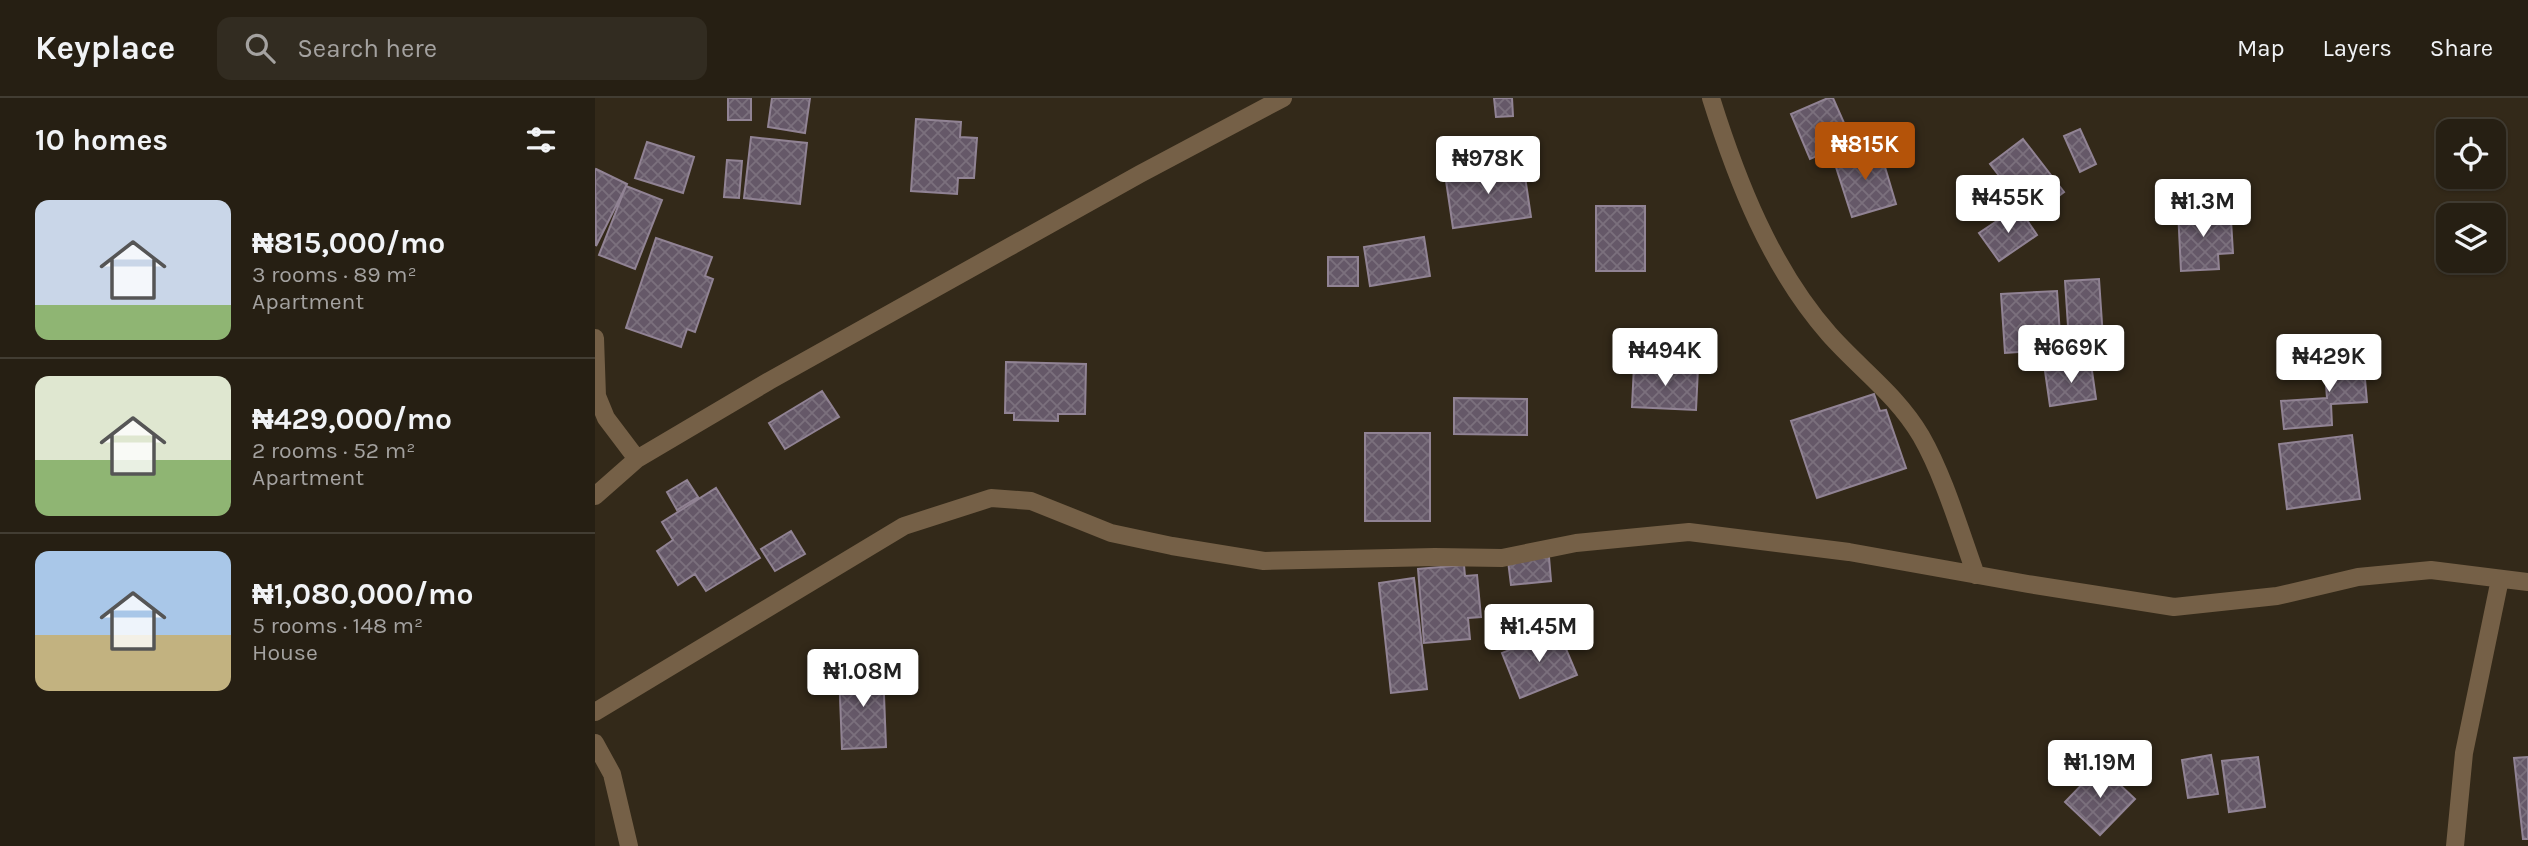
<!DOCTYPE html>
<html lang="en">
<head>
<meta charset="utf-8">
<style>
	:root { --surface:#261f13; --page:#322c21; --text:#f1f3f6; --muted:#a4a2a0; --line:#423d33; --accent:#b45309 }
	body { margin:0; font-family:Karla,sans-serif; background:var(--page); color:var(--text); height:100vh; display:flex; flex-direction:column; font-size:26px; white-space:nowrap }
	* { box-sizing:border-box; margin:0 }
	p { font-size:23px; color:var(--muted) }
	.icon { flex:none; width:38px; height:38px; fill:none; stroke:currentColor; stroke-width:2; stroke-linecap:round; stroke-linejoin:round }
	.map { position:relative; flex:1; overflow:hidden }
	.panel { display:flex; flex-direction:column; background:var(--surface); width:595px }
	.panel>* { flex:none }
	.fabs { position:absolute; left:1841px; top:21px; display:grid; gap:14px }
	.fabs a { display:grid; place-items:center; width:70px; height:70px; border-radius:14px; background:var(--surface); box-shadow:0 2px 5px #0004,0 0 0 2px var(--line); font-size:35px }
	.price { position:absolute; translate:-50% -60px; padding:0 16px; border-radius:7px; background:#fff; color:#222; font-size:23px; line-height:46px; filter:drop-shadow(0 2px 4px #0008) }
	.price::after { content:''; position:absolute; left:50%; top:42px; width:21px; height:16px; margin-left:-10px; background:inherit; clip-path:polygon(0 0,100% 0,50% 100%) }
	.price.current { background:var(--accent); color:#fff }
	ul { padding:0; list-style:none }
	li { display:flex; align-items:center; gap:21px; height:175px; padding:0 35px }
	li+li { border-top:2px solid var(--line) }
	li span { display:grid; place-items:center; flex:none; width:196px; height:140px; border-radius:14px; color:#555 }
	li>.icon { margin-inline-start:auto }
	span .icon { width:84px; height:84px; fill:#fffc; stroke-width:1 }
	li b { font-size:30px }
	h2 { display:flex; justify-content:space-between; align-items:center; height:84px; padding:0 35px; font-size:30px }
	header { display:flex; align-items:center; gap:42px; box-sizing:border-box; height:98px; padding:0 35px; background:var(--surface); border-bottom:2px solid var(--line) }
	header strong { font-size:33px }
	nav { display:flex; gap:38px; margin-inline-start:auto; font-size:24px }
	.search { width:490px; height:63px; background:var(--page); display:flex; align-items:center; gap:18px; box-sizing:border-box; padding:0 24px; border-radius:14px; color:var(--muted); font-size:26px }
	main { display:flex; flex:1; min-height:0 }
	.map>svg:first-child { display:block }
	.building { fill:url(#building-cross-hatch); stroke:#918394; stroke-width:2 }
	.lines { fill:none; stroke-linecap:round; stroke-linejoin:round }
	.minor { stroke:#756047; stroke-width:18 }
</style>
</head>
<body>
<header>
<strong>Keyplace</strong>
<div class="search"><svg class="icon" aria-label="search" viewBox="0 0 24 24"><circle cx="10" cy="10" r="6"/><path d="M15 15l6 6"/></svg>Search here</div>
<nav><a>Map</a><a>Layers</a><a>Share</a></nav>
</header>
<main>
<section class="panel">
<h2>10 homes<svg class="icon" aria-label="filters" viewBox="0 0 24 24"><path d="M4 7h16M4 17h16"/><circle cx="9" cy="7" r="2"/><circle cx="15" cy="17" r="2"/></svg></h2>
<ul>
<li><span style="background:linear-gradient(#c9d6e8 75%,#8fb573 0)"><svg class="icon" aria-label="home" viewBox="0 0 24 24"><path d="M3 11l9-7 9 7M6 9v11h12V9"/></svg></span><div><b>₦815,000/mo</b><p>3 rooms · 89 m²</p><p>Apartment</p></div></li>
<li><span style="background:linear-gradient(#dfe7d0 60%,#8fb573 0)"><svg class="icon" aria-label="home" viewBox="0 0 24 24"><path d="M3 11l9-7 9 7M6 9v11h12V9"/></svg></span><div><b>₦429,000/mo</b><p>2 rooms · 52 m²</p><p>Apartment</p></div></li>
<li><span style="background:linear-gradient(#a9c7e8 60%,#c2b280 0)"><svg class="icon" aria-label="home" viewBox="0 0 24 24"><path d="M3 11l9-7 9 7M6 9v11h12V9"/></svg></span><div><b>₦1,080,000/mo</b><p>5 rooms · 148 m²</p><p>House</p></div></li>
</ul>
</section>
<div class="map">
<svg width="1933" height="748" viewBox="0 0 1933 748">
	<defs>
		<pattern id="building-cross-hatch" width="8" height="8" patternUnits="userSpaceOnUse" patternTransform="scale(1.75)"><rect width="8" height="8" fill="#655868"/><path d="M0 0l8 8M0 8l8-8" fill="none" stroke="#7b707d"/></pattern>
	</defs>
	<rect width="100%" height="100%" fill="#332919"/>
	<path class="building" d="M133,0H156V22H133Z
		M177,0H215L210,35L173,29Z
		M899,0H917L918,18L901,19Z
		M1233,0H1238L1257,43L1215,61L1196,16Z
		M321,21L366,24L365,39L382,40L379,80H363L362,96L316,93Z
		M1485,31L1501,66L1485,74L1469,38Z
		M156,39L212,45L205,106L149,100Z
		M1428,41L1469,94L1436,119L1395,66Z
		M52,44L99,59L88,95L40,80Z
		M1284,49L1301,106L1257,119L1239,63Z
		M132,62L147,63L144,100L129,99Z
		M928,65L936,119L858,130L850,76Z
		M1,71L32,86L1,148L0,73Z
		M31,88L67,102L40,171L4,157Z
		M1001,108H1050V173H1001Z
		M1621,110L1622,122H1636L1638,155L1623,156L1624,171L1586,173L1583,112Z
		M1425,112L1442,137L1404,163L1384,135L1408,119L1410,122Z
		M829,139L835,178L775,188L769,149Z
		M61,140L117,159L110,178L118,181L100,234L92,231L86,249L31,230Z
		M733,159H763V188H733Z
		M1504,181L1508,240L1474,243L1470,183Z
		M1462,193L1466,251L1410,255L1406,196Z
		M1768,258L1772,304L1736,306L1737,327L1689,331L1686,303L1732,300L1729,261Z
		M411,264L491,266L490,316H463V323L419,322V315H410Z
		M1496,266L1501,301L1455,308L1450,273Z
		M1039,267L1103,270L1101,312L1037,309Z
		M227,293L244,319L190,351L174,325Z
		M1279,296L1285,313L1291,312L1311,370L1222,400L1196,323Z
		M859,300L932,301V337L859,336Z
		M770,335H835V423H770Z
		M1757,337L1765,401L1692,411L1684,346Z
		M92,382L103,399L82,412L72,394Z
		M121,390L165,460L111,493L100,476L83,487L62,453L78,442L67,424Z
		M196,433L210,456L180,473L166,451Z
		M954,459L956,483L916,487L913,463Z
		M869,467L870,478L882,477L886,519L873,520L875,541L829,545L823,471Z
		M819,480L832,591L796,595L784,485Z
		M963,532L982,577L925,600L907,555Z
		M288,571L291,649L247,651L244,573Z
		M1616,657L1623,696L1593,700L1587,662Z
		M1663,659L1670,709L1634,714L1627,663Z
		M1933,659V741H1928L1919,660Z
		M1505,668L1540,701L1505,737L1470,704Z"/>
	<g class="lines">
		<path class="minor" d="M1116,0C1142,83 1176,170 1234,236C1265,271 1302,297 1326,338C1349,378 1365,433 1381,477
			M0,240L2,298L11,320L42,361
			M0,398L42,361L174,283L545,76L688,0
			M0,614L309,428L396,400L436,403L516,435L577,448L669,463L840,459L907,460L981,445L1094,434L1254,454L1433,486L1579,509L1682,498L1763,479L1836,472L1933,484
			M0,645L17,676L34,748
			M1860,748L1869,655L1905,481"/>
	</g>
</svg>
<div class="fabs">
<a><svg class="icon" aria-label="locate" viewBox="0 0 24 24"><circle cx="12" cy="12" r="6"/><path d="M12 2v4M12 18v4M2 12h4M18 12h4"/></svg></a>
<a><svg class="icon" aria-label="layers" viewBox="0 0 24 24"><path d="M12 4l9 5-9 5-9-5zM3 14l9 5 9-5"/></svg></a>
</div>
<b class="price current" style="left:1270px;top:84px">₦815K</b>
<b class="price" style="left:893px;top:98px">₦978K</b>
<b class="price" style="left:1413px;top:137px">₦455K</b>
<b class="price" style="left:1608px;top:141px">₦1.3M</b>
<b class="price" style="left:1476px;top:287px">₦669K</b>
<b class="price" style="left:1070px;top:290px">₦494K</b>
<b class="price" style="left:1734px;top:296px">₦429K</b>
<b class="price" style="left:944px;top:566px">₦1.45M</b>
<b class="price" style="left:268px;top:611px">₦1.08M</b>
<b class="price" style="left:1505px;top:702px">₦1.19M</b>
</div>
</main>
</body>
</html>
